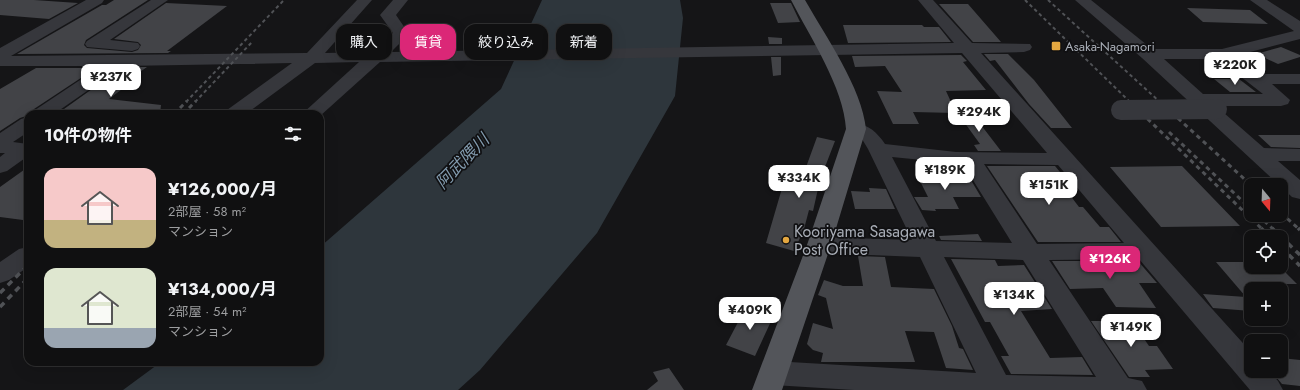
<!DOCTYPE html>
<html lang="ja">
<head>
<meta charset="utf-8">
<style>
	:root { --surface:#101011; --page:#19191a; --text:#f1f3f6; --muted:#9c9d9f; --line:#303031; --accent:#db2777 }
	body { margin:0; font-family:Jost,"Noto Sans JP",sans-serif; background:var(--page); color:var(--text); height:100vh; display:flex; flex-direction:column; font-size:15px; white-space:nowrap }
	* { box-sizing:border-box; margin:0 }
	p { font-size:13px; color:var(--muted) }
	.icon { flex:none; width:22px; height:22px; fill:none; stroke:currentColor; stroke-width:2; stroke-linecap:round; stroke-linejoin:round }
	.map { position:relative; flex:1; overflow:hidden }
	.drawer { position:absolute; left:24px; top:110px; width:300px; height:256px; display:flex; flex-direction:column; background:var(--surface); border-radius:12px; box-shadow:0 4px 16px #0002,0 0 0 1px var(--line) }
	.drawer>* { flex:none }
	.banner { position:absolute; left:336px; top:24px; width:380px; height:36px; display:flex; gap:8px }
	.needle { width:26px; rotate:161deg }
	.fabs { position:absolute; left:1244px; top:178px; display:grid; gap:8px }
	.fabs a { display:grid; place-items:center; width:44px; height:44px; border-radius:8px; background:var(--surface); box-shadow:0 4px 16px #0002,0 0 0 1px var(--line); font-size:20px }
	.price { position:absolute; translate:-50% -34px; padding:0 9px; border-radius:8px; background:#fff; color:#222; font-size:13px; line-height:26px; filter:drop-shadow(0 1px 2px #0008) }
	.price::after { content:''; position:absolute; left:50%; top:24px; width:12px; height:9px; margin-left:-6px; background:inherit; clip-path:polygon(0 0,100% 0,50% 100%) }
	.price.active { background:var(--accent); color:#fff }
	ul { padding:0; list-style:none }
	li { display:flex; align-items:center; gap:12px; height:100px; padding:0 20px }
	li span { display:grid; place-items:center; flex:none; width:112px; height:80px; border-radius:12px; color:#555 }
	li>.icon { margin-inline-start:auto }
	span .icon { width:48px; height:48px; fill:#fffc; stroke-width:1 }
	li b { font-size:17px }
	h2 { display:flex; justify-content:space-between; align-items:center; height:48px; padding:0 20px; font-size:17px }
	.chip { padding:0 14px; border-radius:12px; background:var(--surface); box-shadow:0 4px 16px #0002,0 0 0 1px var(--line); font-size:14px; line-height:36px }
	.chip.active { background:var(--accent); color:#fff }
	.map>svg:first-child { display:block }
	.water { fill:#2e363c }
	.building { fill:#424347 }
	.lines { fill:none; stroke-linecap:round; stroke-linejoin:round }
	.minor { fill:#36373c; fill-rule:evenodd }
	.major { fill:#53555a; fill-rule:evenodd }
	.rail-far2 { stroke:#505256; stroke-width:2; stroke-dasharray:3.5 3; stroke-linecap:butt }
	.rail-far1 { stroke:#505256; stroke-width:3; stroke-dasharray:4.5 4; stroke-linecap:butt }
	.rail { stroke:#505256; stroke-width:3.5; stroke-dasharray:6 5; stroke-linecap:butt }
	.minor-bridge { stroke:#36373c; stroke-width:20 }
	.poi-dot { fill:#e4a740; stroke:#101012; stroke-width:1.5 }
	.labels { text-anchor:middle; stroke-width:3.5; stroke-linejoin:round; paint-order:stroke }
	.far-poi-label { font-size:13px; fill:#a8adb6; stroke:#101012; text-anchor:start }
	.poi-label { font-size:16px; fill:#a8adb6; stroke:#101012; text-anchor:start }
	.water-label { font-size:17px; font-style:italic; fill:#829bae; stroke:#101012 }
</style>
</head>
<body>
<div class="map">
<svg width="1300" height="390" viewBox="0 0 1300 390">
	<rect width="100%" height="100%" fill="#151517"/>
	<path class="water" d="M542,0H680L683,18L675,96L597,233L480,370L458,390H123L161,362H320V247L501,89Z"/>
	<path class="building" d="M0,0H34L78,3L49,19L0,15Z
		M114,0H148L86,40L84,45L87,48L132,52L138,50L141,45L138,42L114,39L166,3L227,6L167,51H171L168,53L17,54L102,5H106Z
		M770,3H791L800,22L778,23Z
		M939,4H968L1001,42H973Z
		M1187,8L1250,10L1268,24L1203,22Z
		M843,25H922L924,27H939L951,42L848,43Z
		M768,37L782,38V44H769Z
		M1281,47L1300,55V57L1278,64L1256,54Z
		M984,54H1008L1034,80L1072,128H1051L1029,104L995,60L990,61Z
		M961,55L967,61L963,62L986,90L946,91L956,113L913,112L919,124H893L877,91L902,92L885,66L855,67L852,56Z
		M771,57H781V75L773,76Z
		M123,67H147L124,83H130L109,99L161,105L160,114H57Z
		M36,68H96L34,109L32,114L20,118L0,131V89Z
		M1214,79H1239L1256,92H1230Z
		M968,108L1001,151H978L974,145L980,144L959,115Z
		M1258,135H1300V148L1271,147Z
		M817,137L835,141L820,180L813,211L809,210L804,229L794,251L766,243L785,178L801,181Z
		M957,165H962L981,197H953L959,209H935L936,211L922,210L914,197H928L917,175H964Z
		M987,166H1055L1065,178H1057L1079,207H1083L1100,227H1109L1121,242H1038Z
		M1182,166L1240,226L1161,227L1110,167Z
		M28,167V216L23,220L0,217V187Z
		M869,188L886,189L895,209H855L851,191L870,192Z
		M978,234L982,241L941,240L939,236Z
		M858,256L885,257L891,287L934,289L952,326L959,348L963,349L973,370L946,368L934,332L905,331L915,362H821L823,353L813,350L807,344L813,323L833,329L826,298L818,295L824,280L843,286H863Z
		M951,259L995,260L998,266L1024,265L1052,309L1021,311L1050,358L1082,357L1093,375L1011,374L1001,356H1009L990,322H985Z
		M1052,261H1138L1157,283H1139L1156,308L1116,307L1103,288L1070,289Z
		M1216,262H1251V267H1280L1297,284H1251V311L1213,308L1203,294L1246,297Z
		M746,307L773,317L755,356L726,345Z
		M1091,321H1132L1149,346H1157L1173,369L1145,370L1150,377H1129Z
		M1281,358L1300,360V386L1282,384L1271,371H1281Z
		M669,368L684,390H647L658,381L653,372Z"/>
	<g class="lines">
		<path class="minor" d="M86,0H104L102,3L11,56L307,53L357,0H372L325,53L371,52L393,33L380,15L393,0H408L396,15L409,34L391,52L954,43L918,0H933L972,43L1030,44L1032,47L1030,50L1024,52L981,53L1251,352V371H1269L1278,381L1283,390H1250L1139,259L1049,260L1128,378L1142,381L1147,390H854L773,385L763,381L759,373L763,365L773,361L976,373L920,257L819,253L811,251L807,245L811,239L819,237L912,240L868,149L862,139L849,133L846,129L849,125C865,121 876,131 885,144L956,152L1047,153L962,53L380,62L320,116V114H302L359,62L315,63L246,114H225L227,110L292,63L123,66L54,114H33L35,110L101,66H0V48ZM892,157L963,164L1012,243L936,241ZM984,164L1058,165L1124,243L1037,244ZM944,257L1023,260L1096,377L1006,375Z
			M151,0H168L110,40L138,43L140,46L138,49L132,51L87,47L85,44L87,41Z
			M1075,0H1091L1152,49H1222L1294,31L1250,0H1267L1300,21V39L1235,56L1258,74H1300V84H1272L1290,100L1288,104L1281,106H1216L1264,148L1300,149V161H1278L1300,180V199L1292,197L1142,58ZM1164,59H1218L1263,94H1203Z
			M28,117V132L13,142L28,144V156L7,171L0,173V157L5,153H0V133L21,119Z
			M28,247V267L9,280L0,283V262L19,249Z"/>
		<path class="major" d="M791,0H805C826,37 862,88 866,129L831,245L782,390H752L807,245L846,129C844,88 810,37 791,0Z"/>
		<path class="rail-far2" d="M1025,0L1130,102
			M1048,0L1160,102
			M186,102L284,0
			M195,102L253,41"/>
		<path class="rail-far1" d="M1129,101L1262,229
			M1159,101L1251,185
			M174,114L187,101
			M183,114L196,101
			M1169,132L1251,209
			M1281,213L1299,229
			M1258,215L1273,229"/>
		<path class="rail" d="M1261,228L1270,237
			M1272,228L1300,255
			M1298,228L1300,230
			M1281,247L1300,266
			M0,293L28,265
			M0,307L28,278"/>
		<path class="minor-bridge" d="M1121,110L1217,109"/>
	</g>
	<g class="poi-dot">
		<rect x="1051" y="41" width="10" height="10" rx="2"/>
		<circle cx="786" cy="240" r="4"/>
	</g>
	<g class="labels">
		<g class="far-poi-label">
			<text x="1065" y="51">Asaka-Nagamori</text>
		</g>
		<g class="poi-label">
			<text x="794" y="237">Kooriyama Sasagawa<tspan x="794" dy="18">Post Office</tspan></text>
		</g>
		<g class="water-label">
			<text transform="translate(462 161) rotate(-46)" y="6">阿武隈川</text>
		</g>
	</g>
</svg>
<div class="fabs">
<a><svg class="needle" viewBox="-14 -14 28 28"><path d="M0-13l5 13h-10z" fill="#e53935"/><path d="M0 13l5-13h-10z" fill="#9c9d9f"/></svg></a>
<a><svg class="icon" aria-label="locate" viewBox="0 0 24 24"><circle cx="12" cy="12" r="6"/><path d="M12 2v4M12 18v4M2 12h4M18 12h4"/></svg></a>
<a>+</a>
<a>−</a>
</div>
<b class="price" style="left:1235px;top:86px">¥220K</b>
<b class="price" style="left:111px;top:98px">¥237K</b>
<b class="price" style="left:979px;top:133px">¥294K</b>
<b class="price" style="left:945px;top:191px">¥189K</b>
<b class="price" style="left:799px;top:199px">¥334K</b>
<b class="price" style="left:1049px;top:206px">¥151K</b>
<b class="price active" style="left:1110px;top:280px">¥126K</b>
<b class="price" style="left:1014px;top:316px">¥134K</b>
<b class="price" style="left:750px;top:331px">¥409K</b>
<b class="price" style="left:1131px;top:348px">¥149K</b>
<div class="banner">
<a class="chip">購入</a>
<a class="chip active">賃貸</a>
<a class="chip">絞り込み</a>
<a class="chip">新着</a>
</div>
<section class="drawer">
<h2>10件の物件<svg class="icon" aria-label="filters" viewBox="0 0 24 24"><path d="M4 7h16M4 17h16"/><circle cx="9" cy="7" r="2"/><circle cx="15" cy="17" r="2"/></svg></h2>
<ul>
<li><span style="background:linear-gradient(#f6c9c9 65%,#c2b280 0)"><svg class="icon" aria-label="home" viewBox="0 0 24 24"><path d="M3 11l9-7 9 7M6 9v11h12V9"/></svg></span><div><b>¥126,000/月</b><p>2部屋 · 58 m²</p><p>マンション</p></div></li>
<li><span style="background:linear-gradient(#dfe7d0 75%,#9aa5b1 0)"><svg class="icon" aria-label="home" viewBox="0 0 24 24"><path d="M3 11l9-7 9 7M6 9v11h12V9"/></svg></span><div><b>¥134,000/月</b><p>2部屋 · 54 m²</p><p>マンション</p></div></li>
</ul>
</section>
</div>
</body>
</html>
